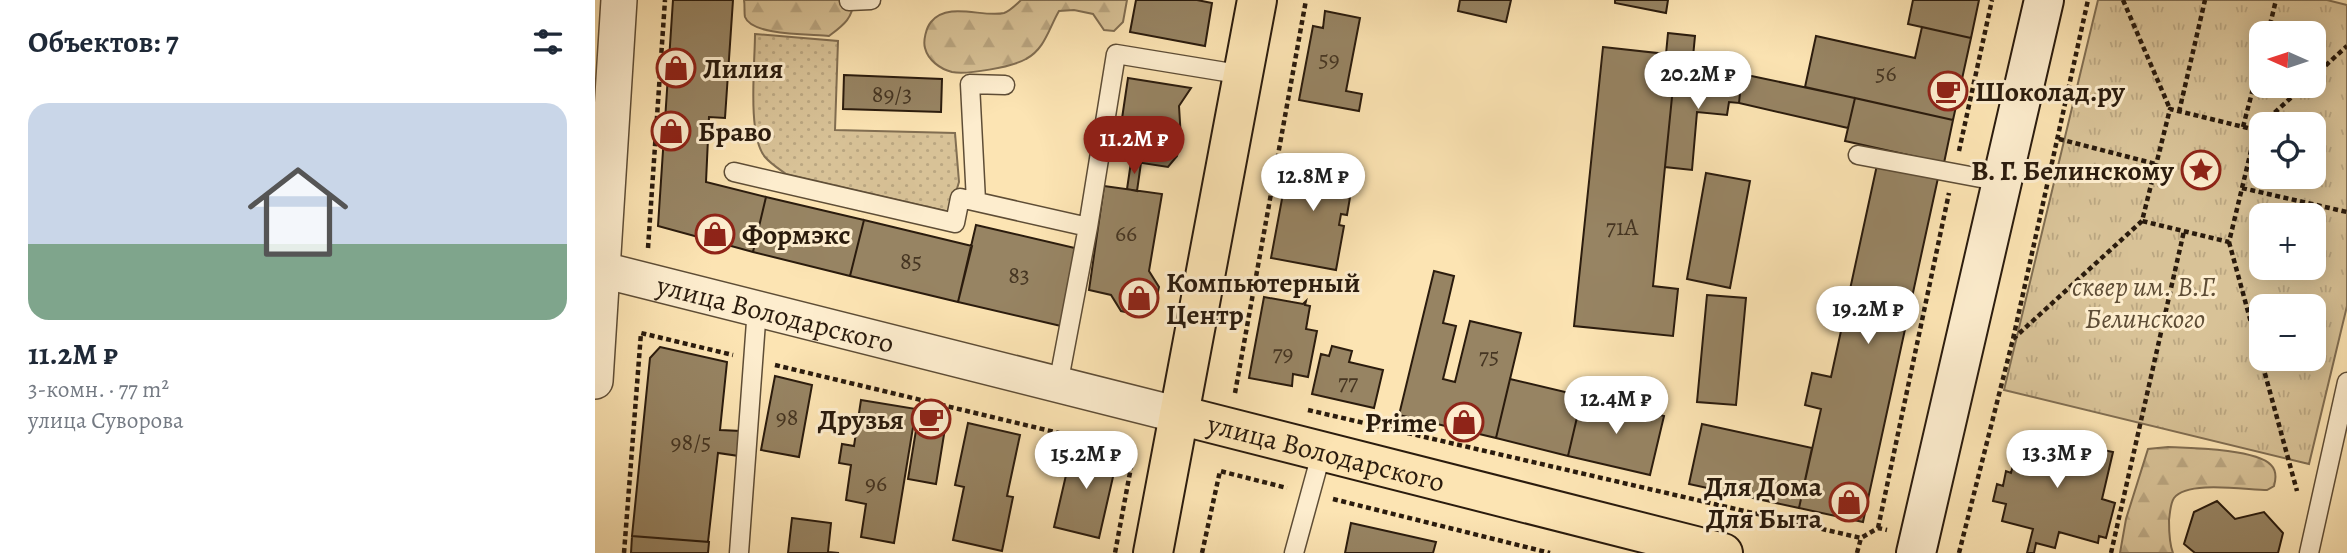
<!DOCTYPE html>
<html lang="ru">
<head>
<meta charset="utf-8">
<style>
	:root { --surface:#fff; --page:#f2f2f3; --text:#1f2937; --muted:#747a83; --line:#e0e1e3; --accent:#8f2418 }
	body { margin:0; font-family:Alegreya,serif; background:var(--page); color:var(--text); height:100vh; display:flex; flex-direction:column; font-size:26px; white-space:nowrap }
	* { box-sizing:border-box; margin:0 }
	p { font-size:23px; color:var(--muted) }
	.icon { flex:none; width:38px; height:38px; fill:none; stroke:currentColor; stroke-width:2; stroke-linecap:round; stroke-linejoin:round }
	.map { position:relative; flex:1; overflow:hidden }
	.drawer { display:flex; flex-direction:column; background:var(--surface); width:595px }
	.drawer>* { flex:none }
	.needle { width:46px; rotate:273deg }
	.fabs { position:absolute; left:1654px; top:21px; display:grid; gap:14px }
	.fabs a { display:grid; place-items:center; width:77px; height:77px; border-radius:14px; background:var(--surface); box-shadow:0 4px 18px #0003; font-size:35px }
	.price { position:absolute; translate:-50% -60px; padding:0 16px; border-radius:24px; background:#fff; color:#222; font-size:23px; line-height:46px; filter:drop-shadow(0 2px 4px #0008) }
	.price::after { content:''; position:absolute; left:50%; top:42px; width:21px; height:16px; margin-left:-10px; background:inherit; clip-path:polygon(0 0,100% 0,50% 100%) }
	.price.on { background:var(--accent); color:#fff }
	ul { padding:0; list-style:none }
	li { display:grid; align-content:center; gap:14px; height:371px; padding:0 28px }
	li+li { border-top:2px solid var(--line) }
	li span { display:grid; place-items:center; height:217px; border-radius:21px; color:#555 }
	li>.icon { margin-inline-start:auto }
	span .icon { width:126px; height:126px; fill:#fffc; stroke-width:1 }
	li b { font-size:30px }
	h2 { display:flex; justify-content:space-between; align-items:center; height:84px; padding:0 28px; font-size:30px }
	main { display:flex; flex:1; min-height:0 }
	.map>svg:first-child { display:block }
	.grass { fill:url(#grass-dots); stroke:#816e52; stroke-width:2 }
	.forest { fill:url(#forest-firs); stroke:#816e52; stroke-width:2 }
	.park { fill:url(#park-tufts); stroke:#816e52; stroke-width:2; fill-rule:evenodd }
	.building { fill:#978463; stroke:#2a1b0d; stroke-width:2 }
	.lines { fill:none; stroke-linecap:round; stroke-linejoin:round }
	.service-casing { stroke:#5e4d36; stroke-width:21 }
	.minor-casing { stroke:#5e4d36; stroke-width:38 }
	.secondary-casing { stroke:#2a1b0d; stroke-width:42 }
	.primary-casing { stroke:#2a1b0d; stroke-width:42 }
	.path { stroke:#2a1b0d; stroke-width:4.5; stroke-dasharray:5 3.5; stroke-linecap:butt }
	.service { stroke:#fdedce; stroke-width:18 }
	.minor { stroke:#fdedce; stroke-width:35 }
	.secondary { stroke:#fdedce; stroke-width:38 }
	.primary { stroke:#fce4b3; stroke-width:38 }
	.labels { text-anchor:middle; stroke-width:6; stroke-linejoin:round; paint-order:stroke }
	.number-label { font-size:24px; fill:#453522 }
	.poi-label { font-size:28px; font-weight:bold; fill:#2a1b0d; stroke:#fdedce; text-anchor:start }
	.park-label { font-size:28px; font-style:italic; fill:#5e4d36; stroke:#fdedce }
	.street-label { font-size:28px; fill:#2a1b0d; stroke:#fdedce }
</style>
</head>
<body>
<main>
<section class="drawer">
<h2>Объектов: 7<svg class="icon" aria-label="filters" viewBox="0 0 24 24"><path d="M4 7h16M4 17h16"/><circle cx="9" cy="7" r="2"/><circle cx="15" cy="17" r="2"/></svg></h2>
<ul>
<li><span style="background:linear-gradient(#c9d6e8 65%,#7fa58c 0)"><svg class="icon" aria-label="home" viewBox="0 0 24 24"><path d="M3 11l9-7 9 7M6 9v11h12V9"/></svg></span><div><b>11.2M ₽</b><p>3-комн. · 77 m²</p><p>улица Суворова</p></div></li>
</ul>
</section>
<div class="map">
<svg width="1752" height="553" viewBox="0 0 1752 553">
	<defs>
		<pattern id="grass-dots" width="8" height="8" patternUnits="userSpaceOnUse" patternTransform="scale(1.75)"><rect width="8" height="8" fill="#d8c297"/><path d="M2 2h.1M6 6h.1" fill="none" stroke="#baa681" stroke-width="1.8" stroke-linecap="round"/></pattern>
		<pattern id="forest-firs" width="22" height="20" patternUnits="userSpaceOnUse" patternTransform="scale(1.75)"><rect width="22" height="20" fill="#d8c297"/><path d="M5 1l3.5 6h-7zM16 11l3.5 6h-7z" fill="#baa681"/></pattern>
		<pattern id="park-tufts" width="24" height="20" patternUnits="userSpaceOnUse" patternTransform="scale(1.75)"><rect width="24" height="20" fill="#d8c297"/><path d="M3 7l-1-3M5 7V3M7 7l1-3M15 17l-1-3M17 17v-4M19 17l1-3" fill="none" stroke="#baa681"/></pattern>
	</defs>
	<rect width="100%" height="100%" fill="#fce4b3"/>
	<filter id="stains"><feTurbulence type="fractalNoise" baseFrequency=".00286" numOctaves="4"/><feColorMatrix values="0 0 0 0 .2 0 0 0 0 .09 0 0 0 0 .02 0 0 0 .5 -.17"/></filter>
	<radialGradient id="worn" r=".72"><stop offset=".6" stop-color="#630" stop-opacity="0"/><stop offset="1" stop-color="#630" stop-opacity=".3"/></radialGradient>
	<path class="grass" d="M160,34L243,41L240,130L360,133L364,182L355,212L191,174C184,169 176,164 170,157C152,135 160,64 160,34Z"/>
	<path class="forest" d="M149,0H258C259,18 247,26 234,36C216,34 157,36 150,17C149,12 150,5 149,0Z
		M426,0H532L528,22L519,31L509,30L498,14L479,10L464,11C454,28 450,49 431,59C417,67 372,75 357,72C345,69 333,60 330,48C328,41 331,28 336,22C353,1 388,18 409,13C415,11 422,4 426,0Z
		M1573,447C1595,448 1661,449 1676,465C1682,471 1681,479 1679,486L1672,490C1652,490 1592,480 1579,498C1575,504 1575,514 1574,520C1574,531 1574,543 1578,553H1525L1531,519L1553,449Z"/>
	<path class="park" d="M1503,0H1732L1752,5V306L1714,464L1409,390ZM1666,33H1718V86H1666ZM1666,124H1718V177H1666ZM1666,215H1718V268H1666ZM1666,306H1718V359H1666Z"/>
	<path class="building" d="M78,0H138L130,118L114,117L111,182L171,197L158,252L63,226Z
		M541,0H602L617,3L610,46L535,32Z
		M865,0H916L911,22L863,11Z
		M1020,0H1073L1071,13L1020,3Z
		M1318,0H1384L1376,38L1313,24Z
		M730,11L765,18L751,91L767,94L764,111L704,100L718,26L728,28Z
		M1327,27L1376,38L1358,120L1210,87L1221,36L1320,58Z
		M1073,33L1100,36L1098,57L1109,59L1105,89L1058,84L1062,53L1071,54Z
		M1008,47L1062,53L1058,84L1078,87L1058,286L1083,289L1078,336L979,326Z
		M1109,59L1125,60L1124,71L1147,74L1144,103L1134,102L1132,115L1102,112L1097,170L1070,167L1078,87L1105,89Z
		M1147,74L1260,98L1253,128L1144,103Z
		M249,75L347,79L346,112L248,109Z
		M533,78L596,88L584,106L586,139L582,156L573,167L521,159Z
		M1260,98L1358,120L1349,163L1250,141Z
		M695,156L760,168L752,215L746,214L744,225L749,226L741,270L676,258Z
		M536,162L546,163L542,191L532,189Z
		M1282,165L1343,178L1268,522L1204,508L1226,409L1210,405L1217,373L1236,377Z
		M1111,173L1155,181L1135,288L1092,279Z
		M509,186L567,194L554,271L564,287L560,305L544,315L526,311L516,295L494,290Z
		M171,197L269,220L255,276L158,252Z
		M269,220L377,246L363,302L255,276Z
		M381,225L484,249L466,326L363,302Z
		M839,271L859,276L848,323L861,326L848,379L860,382L875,321L926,333L901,438L804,415Z
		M1112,295L1151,298L1141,405L1102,402Z
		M669,297L708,304L711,301L710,305L715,306L711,329L722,331L713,377L698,374L697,386L654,378Z
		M737,346L757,351L754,362L788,370L779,408L717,394L726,354L734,356Z
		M65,347L132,362L125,430L146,431L144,456L123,453L113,542L37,536L55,358Z
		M180,376L217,385L204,457L166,450Z
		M915,379L987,396L973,456L901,438Z
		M987,396L1069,416L1055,475L973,456Z
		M266,400L321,409L299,543L266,537L271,504L251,500L256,465L244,463L247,444L259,446Z
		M324,412L352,416L341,484L313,479Z
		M373,423L425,435L412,496L418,497L407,551L358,540L369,487L360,485Z
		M1107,424L1217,448L1204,508L1094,484Z
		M1464,432L1476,435L1474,443L1518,452L1507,499L1520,503L1511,538L1504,536L1503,543L1464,532L1460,548L1441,543L1439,553H1432L1438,529L1407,521L1411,504L1398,501L1402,484L1408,486L1411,471L1416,473L1426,435L1463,440Z
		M478,445L523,455L504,538L459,527Z
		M1622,501L1640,519L1669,512L1688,533L1683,553H1600L1589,544L1599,512Z
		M197,518L236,523L233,552L244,553H193Z
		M756,523L841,542L838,553H750Z
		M37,536L114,542L113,553H36Z"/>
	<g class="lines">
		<defs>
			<path id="service" d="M254,1L276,0
				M1263,155L1407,182
				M139,172L360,223L365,198L493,227
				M381,201L375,84L410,85
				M463,385L493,227L521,54L649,75
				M144,553L162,308
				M699,553L727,451
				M1714,553L1752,382"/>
			<g id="minor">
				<path id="s1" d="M8,270L584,415"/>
				<path d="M0,381L24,0"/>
			</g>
			<path id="secondary" d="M1321,553L1449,0"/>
			<g id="primary">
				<path id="s2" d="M584,415L1128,553"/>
				<path d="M558,553L662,0"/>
			</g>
		</defs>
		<use href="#service" class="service-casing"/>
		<use href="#minor" class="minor-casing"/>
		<use href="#secondary" class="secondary-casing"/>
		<use href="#primary" class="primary-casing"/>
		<path class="path" d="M1528,0L1575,109
			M1673,33L1681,0
			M1718,77L1752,46
			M1584,112L1610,0
			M1667,124L1709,86
			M1648,127L1666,58
			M1464,139L1561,164
			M1364,151L1397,0
			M1647,188L1752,212
			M1634,242L1702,491
			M53,248L70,0
			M1418,339L1547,221L1575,109L1661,130L1634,242L1547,221
			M180,365L539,451L520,553
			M640,393L711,0
			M713,410L1266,538L1283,528L1292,530
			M738,499L955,553
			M1283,528L1354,193
			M29,553L46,333L138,355
			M607,553L625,471L692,488
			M1262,553L1266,538
			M1364,553L1418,339L1493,0
			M1516,553L1589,231"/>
		<use href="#service" class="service"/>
		<use href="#minor" class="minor"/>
		<use href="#secondary" class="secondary"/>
		<use href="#primary" class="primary"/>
	</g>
	<defs>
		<symbol id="shop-ring" viewBox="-11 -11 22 22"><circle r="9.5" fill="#fdedce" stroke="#8f2418" stroke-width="1.5"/><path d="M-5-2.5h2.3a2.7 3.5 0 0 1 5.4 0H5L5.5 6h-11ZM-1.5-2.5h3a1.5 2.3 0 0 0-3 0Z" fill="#8f2418"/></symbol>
		<symbol id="cafe-ring" viewBox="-11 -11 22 22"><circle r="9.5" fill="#fdedce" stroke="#8f2418" stroke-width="1.5"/><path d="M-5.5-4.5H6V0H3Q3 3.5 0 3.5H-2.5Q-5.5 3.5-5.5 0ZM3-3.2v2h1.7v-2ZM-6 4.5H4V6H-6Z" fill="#8f2418"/></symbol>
		<symbol id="sight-ring" viewBox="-11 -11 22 22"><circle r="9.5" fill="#fdedce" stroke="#8f2418" stroke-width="1.5"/><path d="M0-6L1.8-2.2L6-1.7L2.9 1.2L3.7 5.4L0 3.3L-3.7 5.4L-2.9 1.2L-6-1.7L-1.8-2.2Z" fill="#8f2418"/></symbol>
	</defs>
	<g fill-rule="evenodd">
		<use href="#shop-ring" x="59" y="46" width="44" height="44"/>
		<use href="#cafe-ring" x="1331" y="69" width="44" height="44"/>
		<use href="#shop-ring" x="54" y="109" width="44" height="44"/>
		<use href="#sight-ring" x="1584" y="148" width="44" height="44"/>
		<use href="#shop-ring" x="98" y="212" width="44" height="44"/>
		<use href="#shop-ring" x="522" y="276" width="44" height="44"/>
		<use href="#cafe-ring" x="314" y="397" width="44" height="44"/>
		<use href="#shop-ring" x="847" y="400" width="44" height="44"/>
		<use href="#shop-ring" x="1232" y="480" width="44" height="44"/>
	</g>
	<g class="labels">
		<g class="number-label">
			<text x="734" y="67">59</text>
			<text x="1291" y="81">56</text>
			<text x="297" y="102">89/3</text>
			<text x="1027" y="235">71А</text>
			<text x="531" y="241">66</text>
			<text x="316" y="269">85</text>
			<text x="424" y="283">83</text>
			<text x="688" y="361">79</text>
			<text x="894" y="364">75</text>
			<text x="753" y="390">77</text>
			<text x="192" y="425">98</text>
			<text x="96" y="450">98/5</text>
			<text x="281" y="491">96</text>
		</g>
		<g class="poi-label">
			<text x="108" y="78">Лилия</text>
			<text x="1380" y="101">Шоколад.ру</text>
			<text x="103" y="141">Браво</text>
			<text x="1579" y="180" text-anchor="end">В. Г. Белинскому</text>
			<text x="147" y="244">Формэкс</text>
			<text x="571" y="292">Компьютерный<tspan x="571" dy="32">Центр</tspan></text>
			<text x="309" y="429" text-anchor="end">Друзья</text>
			<text x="842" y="432" text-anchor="end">Prime</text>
			<text x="1227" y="496" text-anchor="end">Для Дома<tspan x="1227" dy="32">Для Быта</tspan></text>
		</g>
		<g class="park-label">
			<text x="1550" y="296">сквер им. В.Г.<tspan x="1550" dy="32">Белинского</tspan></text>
		</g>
		<g class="street-label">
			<text dy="10" stroke="none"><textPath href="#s1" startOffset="178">улица Володарского</textPath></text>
			<text dy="10" stroke="none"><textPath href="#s2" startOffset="152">улица Володарского</textPath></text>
		</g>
	</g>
	<rect width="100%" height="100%" filter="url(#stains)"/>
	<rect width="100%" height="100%" fill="url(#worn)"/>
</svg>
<div class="fabs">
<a><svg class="needle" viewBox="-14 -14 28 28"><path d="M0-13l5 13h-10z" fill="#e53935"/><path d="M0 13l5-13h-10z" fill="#747a83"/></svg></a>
<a><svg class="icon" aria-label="locate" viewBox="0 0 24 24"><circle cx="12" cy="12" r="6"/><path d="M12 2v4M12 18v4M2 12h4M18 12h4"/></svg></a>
<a>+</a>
<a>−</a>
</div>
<b class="price" style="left:1103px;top:111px">20.2M ₽</b>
<b class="price on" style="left:539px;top:176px">11.2M ₽</b>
<b class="price" style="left:718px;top:213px">12.8M ₽</b>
<b class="price" style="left:1273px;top:346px">19.2M ₽</b>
<b class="price" style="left:1021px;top:436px">12.4M ₽</b>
<b class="price" style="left:1462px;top:490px">13.3M ₽</b>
<b class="price" style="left:491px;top:491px">15.2M ₽</b>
</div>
</main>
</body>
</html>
